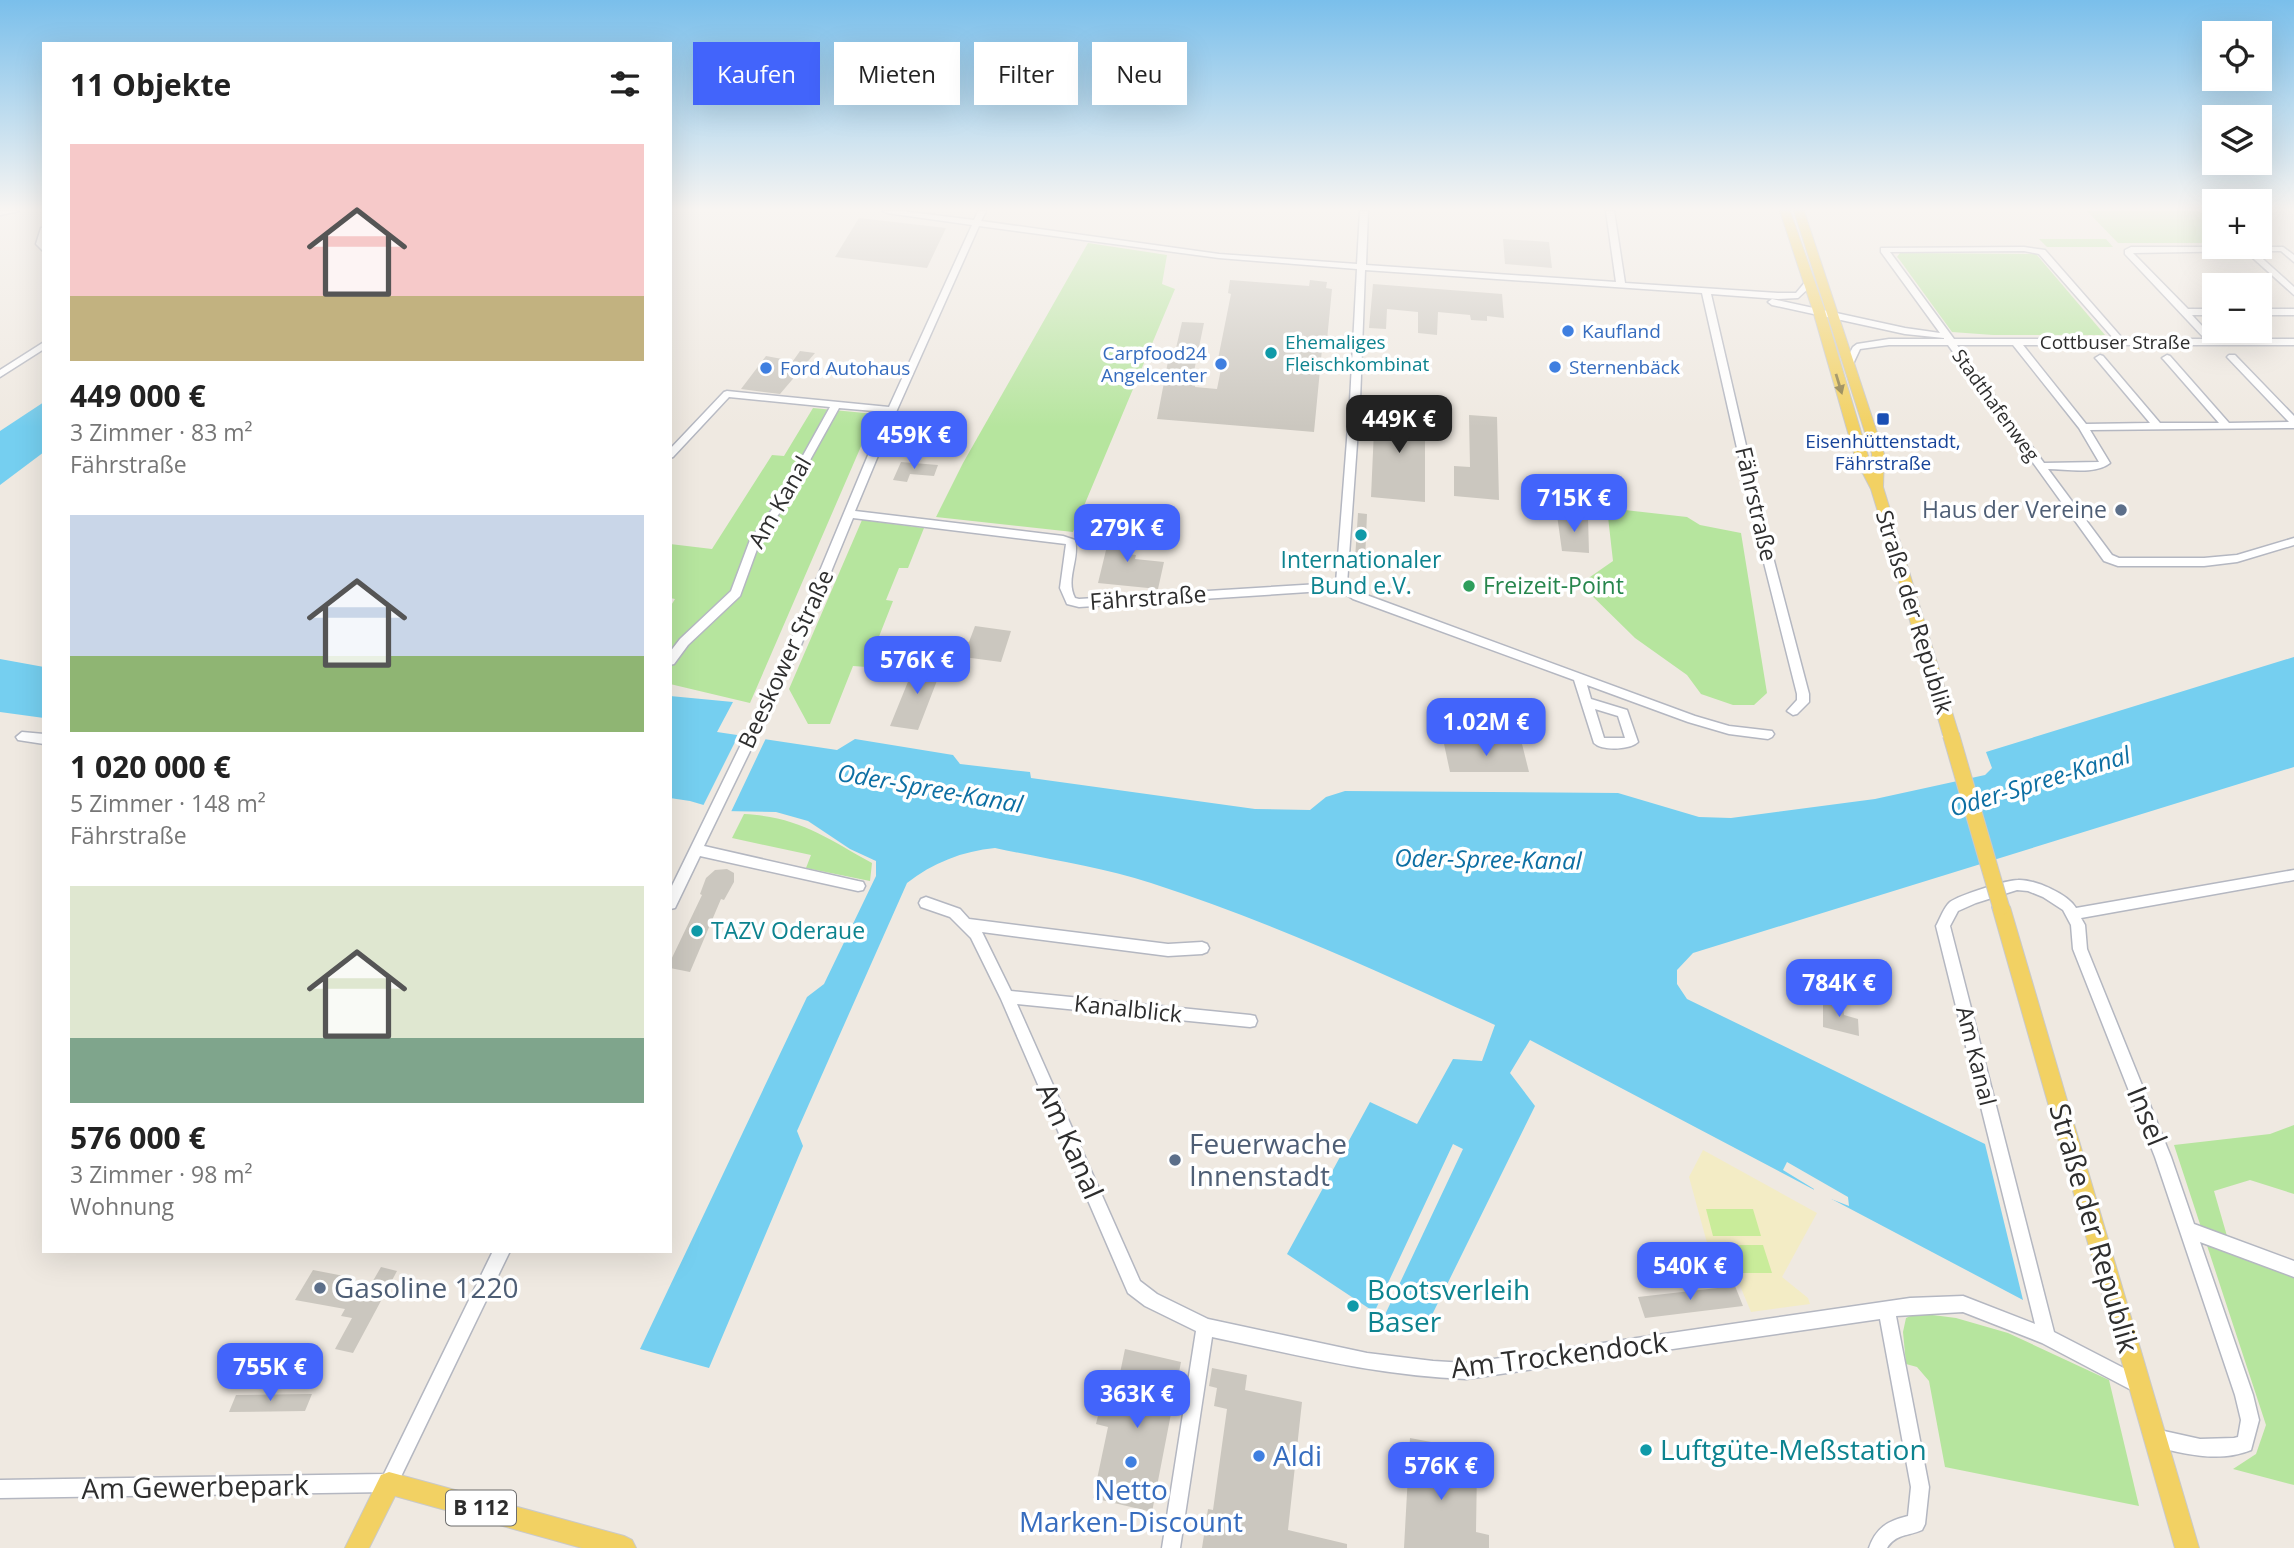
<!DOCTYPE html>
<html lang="de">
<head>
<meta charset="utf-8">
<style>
	:root { --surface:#fff; --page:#f6f6f6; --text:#222; --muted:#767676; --accent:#4264fb }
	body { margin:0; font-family:"Open Sans",sans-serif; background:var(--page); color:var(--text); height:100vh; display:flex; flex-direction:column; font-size:26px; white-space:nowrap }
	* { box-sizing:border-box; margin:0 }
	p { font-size:23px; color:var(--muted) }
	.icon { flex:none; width:38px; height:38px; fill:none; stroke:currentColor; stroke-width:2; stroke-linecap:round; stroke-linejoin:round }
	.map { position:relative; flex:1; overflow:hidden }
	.side { position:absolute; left:42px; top:42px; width:630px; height:1211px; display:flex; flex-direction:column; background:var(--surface); border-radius:0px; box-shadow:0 7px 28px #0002 }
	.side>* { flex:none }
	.top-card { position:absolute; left:693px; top:42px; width:665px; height:63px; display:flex; gap:14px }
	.controls { position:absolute; left:2202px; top:21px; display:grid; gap:14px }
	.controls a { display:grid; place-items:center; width:70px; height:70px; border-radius:0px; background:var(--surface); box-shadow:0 7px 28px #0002; font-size:35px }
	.price { position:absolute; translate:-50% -60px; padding:0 16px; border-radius:14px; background:var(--accent); color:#fff; font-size:23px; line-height:46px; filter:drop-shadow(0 2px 4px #0008) }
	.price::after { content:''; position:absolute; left:50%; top:42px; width:21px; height:16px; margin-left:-10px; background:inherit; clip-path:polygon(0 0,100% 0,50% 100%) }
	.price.current { background:#222; color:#fff }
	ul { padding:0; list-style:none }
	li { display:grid; align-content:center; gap:14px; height:371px; padding:0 28px }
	li span { display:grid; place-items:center; height:217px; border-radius:0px; color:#555 }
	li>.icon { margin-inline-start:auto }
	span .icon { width:126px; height:126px; fill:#fffc; stroke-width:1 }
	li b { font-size:30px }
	h2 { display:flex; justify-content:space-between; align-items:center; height:84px; padding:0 28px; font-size:30px }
	.chip { padding:0 24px; border-radius:0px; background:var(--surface); box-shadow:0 7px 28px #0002; font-size:24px; line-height:63px }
	.chip.current { background:var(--accent); color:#fff }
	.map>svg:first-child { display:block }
	.green { fill:#b6e59e }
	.sand { fill:#f3ecc5 }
	.pitch { fill:#c9ec9a }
	.water { fill:#75cff0 }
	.pier { fill:#efe9e1 }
	.building { fill:#cbc7bf }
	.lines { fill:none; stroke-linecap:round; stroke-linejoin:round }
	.minor-casing { stroke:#b4b7c1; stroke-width:3 }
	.major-casing { stroke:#c9c9c9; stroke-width:2 }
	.minor { fill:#fff; fill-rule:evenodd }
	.major { fill:#f2d163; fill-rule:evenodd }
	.major-bridge-casing { stroke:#c9c9c9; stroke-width:18; stroke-linecap:butt }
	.major-bridge { stroke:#f2d163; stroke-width:16 }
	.oneway { fill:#908048 }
	.shop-dot { fill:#3f7fe0; stroke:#fff; stroke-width:2.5 }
	.culture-dot { fill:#0f9aa8; stroke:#fff; stroke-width:2.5 }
	.transit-dot { fill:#1a4fb4; stroke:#fff; stroke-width:2.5 }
	.service-dot { fill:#5c6f8a; stroke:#fff; stroke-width:2.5 }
	.leisure-dot { fill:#2e9e5b; stroke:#fff; stroke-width:2.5 }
	.labels { text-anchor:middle; stroke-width:7; stroke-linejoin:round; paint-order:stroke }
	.far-shop-label { font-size:19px; fill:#366cbe; stroke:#fff; text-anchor:start }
	.far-culture-label { font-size:19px; fill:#0d838f; stroke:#fff; text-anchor:start }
	.far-street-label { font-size:19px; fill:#2e2e2e; stroke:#fff }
	.far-transit-label { font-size:19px; fill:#164399; stroke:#fff }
	.shield { fill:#fff; stroke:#6d6d6d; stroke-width:2 }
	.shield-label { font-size:21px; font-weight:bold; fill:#2e2e2e }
	.street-label { font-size:23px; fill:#2e2e2e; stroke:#fff }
	.service-label { font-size:23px; fill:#4e5e75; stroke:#fff; text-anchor:end }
	.culture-label { font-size:23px; fill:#0d838f; stroke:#fff }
	.leisure-label { font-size:23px; fill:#27864d; stroke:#fff; text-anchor:start }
	.water-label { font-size:24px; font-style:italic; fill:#0d6fa3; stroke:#fff }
	.near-street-label { font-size:28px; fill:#2e2e2e; stroke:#fff }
	.near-service-label { font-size:28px; fill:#4e5e75; stroke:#fff; text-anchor:start }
	.near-culture-label { font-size:28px; fill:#0d838f; stroke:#fff; text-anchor:start }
	.near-shop-label { font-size:28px; fill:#366cbe; stroke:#fff; text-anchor:start }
</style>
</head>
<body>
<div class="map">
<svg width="2294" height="1548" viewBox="0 0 2294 1548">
	<rect width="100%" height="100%" fill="#efe9e1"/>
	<path class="green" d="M2087,211H2214V243H2118Z
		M2039,239H2106L2113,247H2047Z
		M1088,243L1167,255L1162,284L1175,289L1073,532L936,517L963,463Z
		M1900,253L2036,254L2105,335H1993L1952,332L1899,259L1897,257Z
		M813,408L875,414L750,703L670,684V607L675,599L670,598V544L712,549L772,455L784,456Z
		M1607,508L1687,517L1700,525L1741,533L1767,693L1754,705H1733L1701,694L1687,675L1635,638L1580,584L1613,561Z
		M862,520L924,528L908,568H899L886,600L893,601L867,667L853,666L830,724H808L789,689Z
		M744,814C799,817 825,837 872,863L870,881L806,868L811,855L732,838Z
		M2294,1125V1194L2250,1180L2214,1191L2231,1250L2294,1274V1485L2233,1469L2256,1454L2266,1425L2174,1145L2270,1134Z
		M1917,1313L1956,1318L2008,1333L2109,1380L2139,1506L1945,1467L1929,1381L1917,1367L1906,1364L1903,1332L1906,1318Z"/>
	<path class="sand" d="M1703,1150L1817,1213L1782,1277L1808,1298L1810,1304L1751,1312L1738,1281L1718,1283L1689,1177Z"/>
	<path class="pitch" d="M1706,1209H1753L1761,1236H1713Z
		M1715,1245H1763L1772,1273H1723Z"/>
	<path class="water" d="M44,402V452L0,485V431Z
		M2294,657V767L1693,953L1677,970V984L1687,999L1985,1144L2023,1300L1530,1040L1510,1073L1535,1106L1429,1321L1419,1326L1400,1329L1287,1254L1370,1102L1417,1124L1453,1059L1482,1061L1495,1025C1382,973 1269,921 1151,883C1101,867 1047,859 995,848C963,851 932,863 907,883L797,1131L803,1146L709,1368L640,1349L807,997L824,984L876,876V861L850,849L808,821L776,812L724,811L690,801L670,798V696L733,702L717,732L837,750L855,739L953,755L960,764L1030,772L1031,778L1255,809L1310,810L1326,797L1345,791L1618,793L1699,817L1731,818L1875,799L1985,775L1992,768L1986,752Z
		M0,659L44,667V718L0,712Z"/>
	<path class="pier" d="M740,732L767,736L730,814L702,808Z
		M1453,1144L1463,1149L1382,1321L1373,1315Z
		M1787,1162L1848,1197L1849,1206L1831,1199L1829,1202L1813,1194L1814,1189L1783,1170Z"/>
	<path class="building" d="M859,218L946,228L927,268L835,257Z
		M1503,239L1549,242L1552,268L1505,264Z
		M1230,280L1309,286L1310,280L1327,282L1326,288L1332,289L1326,350L1322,349L1314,432L1157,419L1169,356L1174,357L1182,322L1204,323L1192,381H1196L1195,387L1217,389L1221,369H1216L1231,294L1228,293Z
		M1373,284L1502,294L1504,318L1487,316V321L1471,320L1470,315L1438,312L1437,335L1418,333V312L1387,309L1386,329L1369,328Z
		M800,351L815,353L780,394L741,389L766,356L793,361Z
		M852,362L891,365L887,375L848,372Z
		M1375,407L1425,411V502L1371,497Z
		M1469,415L1497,417L1499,500L1454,496V466L1470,467Z
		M901,462L938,465L934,476L910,474L907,482L893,480Z
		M1358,513L1367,514L1365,560L1355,559Z
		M1557,515L1588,517L1589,553L1562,551Z
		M1104,532L1133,534L1129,554L1136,555L1135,559L1164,562L1158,589L1098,583L1107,546H1101Z
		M975,626L1011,631L1001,662L956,656L962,641L969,642Z
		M916,662L943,665L918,730L890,726Z
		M1444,744H1522L1529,772H1450Z
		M727,869L734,873V882L724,900L721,899L690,972L670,968V962L702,895L700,894L706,878L715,870Z
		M1823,1001L1843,1006L1844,1015L1858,1019L1859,1036L1823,1027Z
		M381,1267L397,1271L353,1353L335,1349L352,1318L341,1316L345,1309L295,1300L313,1270L344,1276L342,1280L370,1286Z
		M1735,1286L1743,1306L1645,1318L1638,1297Z
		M1125,1349L1181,1362L1152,1512L1093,1498L1108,1427L1096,1424L1102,1399L1114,1402Z
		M1212,1368L1247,1375L1245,1390L1302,1402L1288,1530L1347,1544V1548H1202L1208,1509L1213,1510L1227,1409L1214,1406L1217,1388L1209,1386Z
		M312,1394L305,1411L229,1412L236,1395Z
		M1410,1438L1431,1442V1457L1477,1467L1476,1532L1489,1535V1548H1404Z"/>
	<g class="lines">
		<defs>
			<path id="minor" d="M0,211H19L0,215Z
				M883,211H901L974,220L978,211H986L981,221L1219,254L1357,264L1360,211H1368L1366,265L1616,282L1606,211H1614L1625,283L1778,293H1796L1806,281H1812V285L1798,298L1778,299L1711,294L1763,519L1809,694V702L1797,714L1793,715L1787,711L1797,700V694L1753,519L1702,293L1365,270L1360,401L1347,584L1361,593L1695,716L1729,726L1772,731L1774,734L1772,737L1768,739L1729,734L1688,722L1587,685L1591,699L1627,710L1638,742C1630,750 1602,751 1594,743L1574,680L1353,599L1339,590L1079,607L1067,604L1060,588L1066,544L853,518L799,650L704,846L858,881L863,882L865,886L863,890L858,891L700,856L675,908L670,909V890L787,650L886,412L839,408L785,505L760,541L740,596L688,645L674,664L670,665V652L680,639L731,591L750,540L776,504L830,407L729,397L673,457L670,458V449L724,392L727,391L889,407L972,225L887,213ZM979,226L1219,258L1357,269L1350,401L1336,583L1079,599L1075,598C1065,579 1080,559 1075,540L1063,536L855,511L897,410ZM1595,709L1618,716L1625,738H1604Z
				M41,228H44V252L36,244Z
				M2024,247L2045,250L2123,339H2205L2125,254V250L2131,247H2283L2294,255V262L2281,251H2254L2294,287V295L2245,251L2133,253L2188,309H2214V315H2192L2214,339H2294V345H2023L2086,424L2150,423L2097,360L2095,358L2100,355L2103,356L2160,423H2219L2164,360L2162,358L2167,355L2170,356L2229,423L2289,422L2227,357L2229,355H2235L2294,416V428L2090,430L2110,463C2095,475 2067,469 2048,469L2112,555L2119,558H2204L2237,555L2294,538V545L2237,562L2204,566H2118L2104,561L1948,345H1889L1860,349L1853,364H1847L1845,362L1853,347L1857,344L1889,339H1944V338L1905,334L1772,305L1768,302L1772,299L1905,328L1940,333L1881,252V248ZM2024,251L2039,254L2114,339H1954L1890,252ZM1957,345H2013L2079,428L2099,462L2044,463Z
				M2259,309H2294V315H2259Z
				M44,342V349L0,377V370Z
				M22,732L44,734V744L18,740L16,737Z
				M2294,870V880L2081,918L2085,925L2087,949L2171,1157L2194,1224L2294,1261V1277L2200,1242L2253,1395L2259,1420L2251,1450C2219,1463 2187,1454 2155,1447L2149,1444L2146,1438L2149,1432L2155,1429L2200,1439L2234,1438L2238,1437L2241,1420L2235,1395L2155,1157L2073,949L2071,925L2063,910L2043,897L2028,891L2017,890L1976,903L1958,911L1950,926L2054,1332L2145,1379L2148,1385L2145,1391L2139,1394L2042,1343L1963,1312L1896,1316L1929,1487L1925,1524L1922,1530C1909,1536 1895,1534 1887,1548H1869C1876,1528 1887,1521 1908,1516L1911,1487L1880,1319L1466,1379C1379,1376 1297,1355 1212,1337L1180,1548H1162L1196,1331L1145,1306L1128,1293L1001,999L971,938L950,917L921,907L919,903L921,899L926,897L960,909L969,919L1168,944L1202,942L1207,944L1209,948L1207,952L1202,954L1168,956L982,932L1011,991L1250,1015L1255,1016L1257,1021L1255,1026L1250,1027L1017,1004L1140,1281L1157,1294L1208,1319L1367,1353L1433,1361L1466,1363L1910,1298L1963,1296L2035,1324L1936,926C1940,919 1944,907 1950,902C1960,895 2006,880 2018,880C2034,879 2068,894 2076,908Z
				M493,1251H510L395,1489L389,1492L0,1498V1480L384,1474Z"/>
			<path id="major" d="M1780,211H1790L1825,311L1871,466L1872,454L1794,211H1804L1884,454L1883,487L1959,735L1956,739L1951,741L1943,735L1887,541L1871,489L1856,460L1813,311Z
				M2001,900L2007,902L2010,907L2199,1548H2175L1992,907L1995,902Z
				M389,1472L624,1536L632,1540L636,1548H582L395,1496L369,1548H345L381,1475Z"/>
		</defs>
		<use href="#minor" class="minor-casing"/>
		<use href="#major" class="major-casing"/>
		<use href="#minor" class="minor"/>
		<use href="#major" class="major"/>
		<defs>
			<path id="major-bridge" d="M1951,735L2001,907"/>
		</defs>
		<use href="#major-bridge" class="major-bridge-casing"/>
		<use href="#major-bridge" class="major-bridge"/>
	</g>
	<defs><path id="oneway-solid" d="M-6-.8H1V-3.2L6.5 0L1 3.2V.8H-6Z" transform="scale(1.75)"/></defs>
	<use class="oneway" href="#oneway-solid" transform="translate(1839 384) rotate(73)"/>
	<linearGradient id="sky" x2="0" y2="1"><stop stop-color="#7abfeb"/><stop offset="0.49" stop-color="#f8f5f2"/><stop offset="1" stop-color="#f8f5f2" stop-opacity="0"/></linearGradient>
	<rect width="2294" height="427" fill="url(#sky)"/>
	<g class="shop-dot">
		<circle cx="1568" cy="331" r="7"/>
		<circle cx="1221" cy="364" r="7"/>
		<circle cx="1555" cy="367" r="7"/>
		<circle cx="766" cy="368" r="7"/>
		<circle cx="1259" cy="1456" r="7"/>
		<circle cx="1131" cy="1462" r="7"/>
	</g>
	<g class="culture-dot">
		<circle cx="1271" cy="353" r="7"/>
		<circle cx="1361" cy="535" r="7"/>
		<circle cx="697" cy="931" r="7"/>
		<circle cx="1353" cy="1306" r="7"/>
		<circle cx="1646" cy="1450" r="7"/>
	</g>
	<rect class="transit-dot" x="1876" y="412" width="14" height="14" rx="3.5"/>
	<g class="service-dot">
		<circle cx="2121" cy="510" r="7"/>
		<circle cx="1175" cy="1160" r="7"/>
		<circle cx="320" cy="1288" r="7"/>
	</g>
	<circle class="leisure-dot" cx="1469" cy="586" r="7"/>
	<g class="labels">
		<g class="far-shop-label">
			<text x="1582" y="338">Kaufland</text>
			<text x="1207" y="360" text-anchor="end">Carpfood24<tspan x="1207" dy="22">Angelcenter</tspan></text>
			<text x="1569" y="374">Sternenbäck</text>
			<text x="780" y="375">Ford Autohaus</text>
		</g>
		<g class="far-culture-label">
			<text x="1285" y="349">Ehemaliges<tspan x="1285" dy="22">Fleischkombinat</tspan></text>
		</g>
		<g class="far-street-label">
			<text x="2115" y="349">Cottbuser Straße</text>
			<text transform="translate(1996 405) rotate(54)" y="7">Stadthafenweg</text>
		</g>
		<g class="far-transit-label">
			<text x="1883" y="448">Eisenhüttenstadt,<tspan x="1883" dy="22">Fährstraße</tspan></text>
		</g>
		<rect class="shield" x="446" y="1490.5" width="70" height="35" rx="5"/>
		<g class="shield-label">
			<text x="481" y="1515">B 112</text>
		</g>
		<g class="street-label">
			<text transform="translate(780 502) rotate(-60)" y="8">Am Kanal</text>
			<text transform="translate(1756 504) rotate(77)" y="8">Fährstraße</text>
			<text transform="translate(1148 598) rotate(-4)" y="8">Fährstraße</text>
			<text transform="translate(1914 612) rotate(73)" y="8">Straße der Republik</text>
			<text transform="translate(786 659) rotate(-65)" y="8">Beeskower Straße</text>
			<text transform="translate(1128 1009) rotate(6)" y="8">Kanalblick</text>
			<text transform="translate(1976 1056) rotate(76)" y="8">Am Kanal</text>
		</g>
		<g class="service-label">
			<text x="2107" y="518">Haus der Vereine</text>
		</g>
		<g class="culture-label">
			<text x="1361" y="568">Internationaler<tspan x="1361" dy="26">Bund e.V.</tspan></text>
			<text x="711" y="939" text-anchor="start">TAZV Oderaue</text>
		</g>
		<g class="leisure-label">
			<text x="1483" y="594">Freizeit-Point</text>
		</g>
		<g class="water-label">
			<text transform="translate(2040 782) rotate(-17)" y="8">Oder-Spree-Kanal</text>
			<text transform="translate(930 789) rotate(10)" y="8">Oder-Spree-Kanal</text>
			<text transform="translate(1488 860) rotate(1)" y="8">Oder-Spree-Kanal</text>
		</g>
		<g class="near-street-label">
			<text transform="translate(2147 1116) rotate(68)" y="10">Insel</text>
			<text transform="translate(1070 1141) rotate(66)" y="10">Am Kanal</text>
			<text transform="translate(2094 1228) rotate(74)" y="10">Straße der Republik</text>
			<text transform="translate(1559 1355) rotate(-7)" y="10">Am Trockendock</text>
			<text transform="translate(195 1487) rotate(-1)" y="10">Am Gewerbepark</text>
		</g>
		<g class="near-service-label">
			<text x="1189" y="1154">Feuerwache<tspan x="1189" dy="32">Innenstadt</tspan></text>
			<text x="334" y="1298">Gasoline 1220</text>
		</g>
		<g class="near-culture-label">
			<text x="1367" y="1300">Bootsverleih<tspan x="1367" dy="32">Baser</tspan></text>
			<text x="1660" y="1460">Luftgüte-Meßstation</text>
		</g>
		<g class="near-shop-label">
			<text x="1273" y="1466">Aldi</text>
			<text x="1131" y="1500" text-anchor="middle">Netto<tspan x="1131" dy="32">Marken-Discount</tspan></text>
		</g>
	</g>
</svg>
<div class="controls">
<a><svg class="icon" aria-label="locate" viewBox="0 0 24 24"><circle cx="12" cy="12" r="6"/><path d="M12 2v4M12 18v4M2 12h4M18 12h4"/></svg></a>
<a><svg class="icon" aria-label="layers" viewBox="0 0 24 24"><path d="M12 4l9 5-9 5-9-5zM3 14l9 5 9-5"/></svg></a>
<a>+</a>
<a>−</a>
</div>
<b class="price current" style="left:1399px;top:455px">449K €</b>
<b class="price" style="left:914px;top:471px">459K €</b>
<b class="price" style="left:1574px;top:534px">715K €</b>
<b class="price" style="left:1127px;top:564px">279K €</b>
<b class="price" style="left:917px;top:696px">576K €</b>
<b class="price" style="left:1486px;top:758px">1.02M €</b>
<b class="price" style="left:1839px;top:1019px">784K €</b>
<b class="price" style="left:1690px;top:1302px">540K €</b>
<b class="price" style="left:270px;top:1403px">755K €</b>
<b class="price" style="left:1137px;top:1430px">363K €</b>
<b class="price" style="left:1441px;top:1502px">576K €</b>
<div class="top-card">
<a class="chip current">Kaufen</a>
<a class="chip">Mieten</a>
<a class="chip">Filter</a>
<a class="chip">Neu</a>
</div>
<section class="side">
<h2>11 Objekte<svg class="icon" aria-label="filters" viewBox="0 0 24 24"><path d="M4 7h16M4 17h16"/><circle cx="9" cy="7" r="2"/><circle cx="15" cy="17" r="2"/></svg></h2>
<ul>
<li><span style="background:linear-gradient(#f6c9c9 70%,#c2b280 0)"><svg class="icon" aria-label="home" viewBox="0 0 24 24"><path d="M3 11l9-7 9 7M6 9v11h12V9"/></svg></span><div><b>449 000 €</b><p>3 Zimmer · 83 m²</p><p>Fährstraße</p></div></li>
<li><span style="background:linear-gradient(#c9d6e8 65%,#8fb573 0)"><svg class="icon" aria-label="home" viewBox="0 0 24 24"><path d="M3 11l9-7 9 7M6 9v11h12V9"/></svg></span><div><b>1 020 000 €</b><p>5 Zimmer · 148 m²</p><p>Fährstraße</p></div></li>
<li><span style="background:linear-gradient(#dfe7d0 70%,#7fa58c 0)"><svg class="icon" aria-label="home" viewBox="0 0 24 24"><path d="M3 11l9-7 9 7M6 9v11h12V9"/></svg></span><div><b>576 000 €</b><p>3 Zimmer · 98 m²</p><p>Wohnung</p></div></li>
</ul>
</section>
</div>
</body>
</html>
